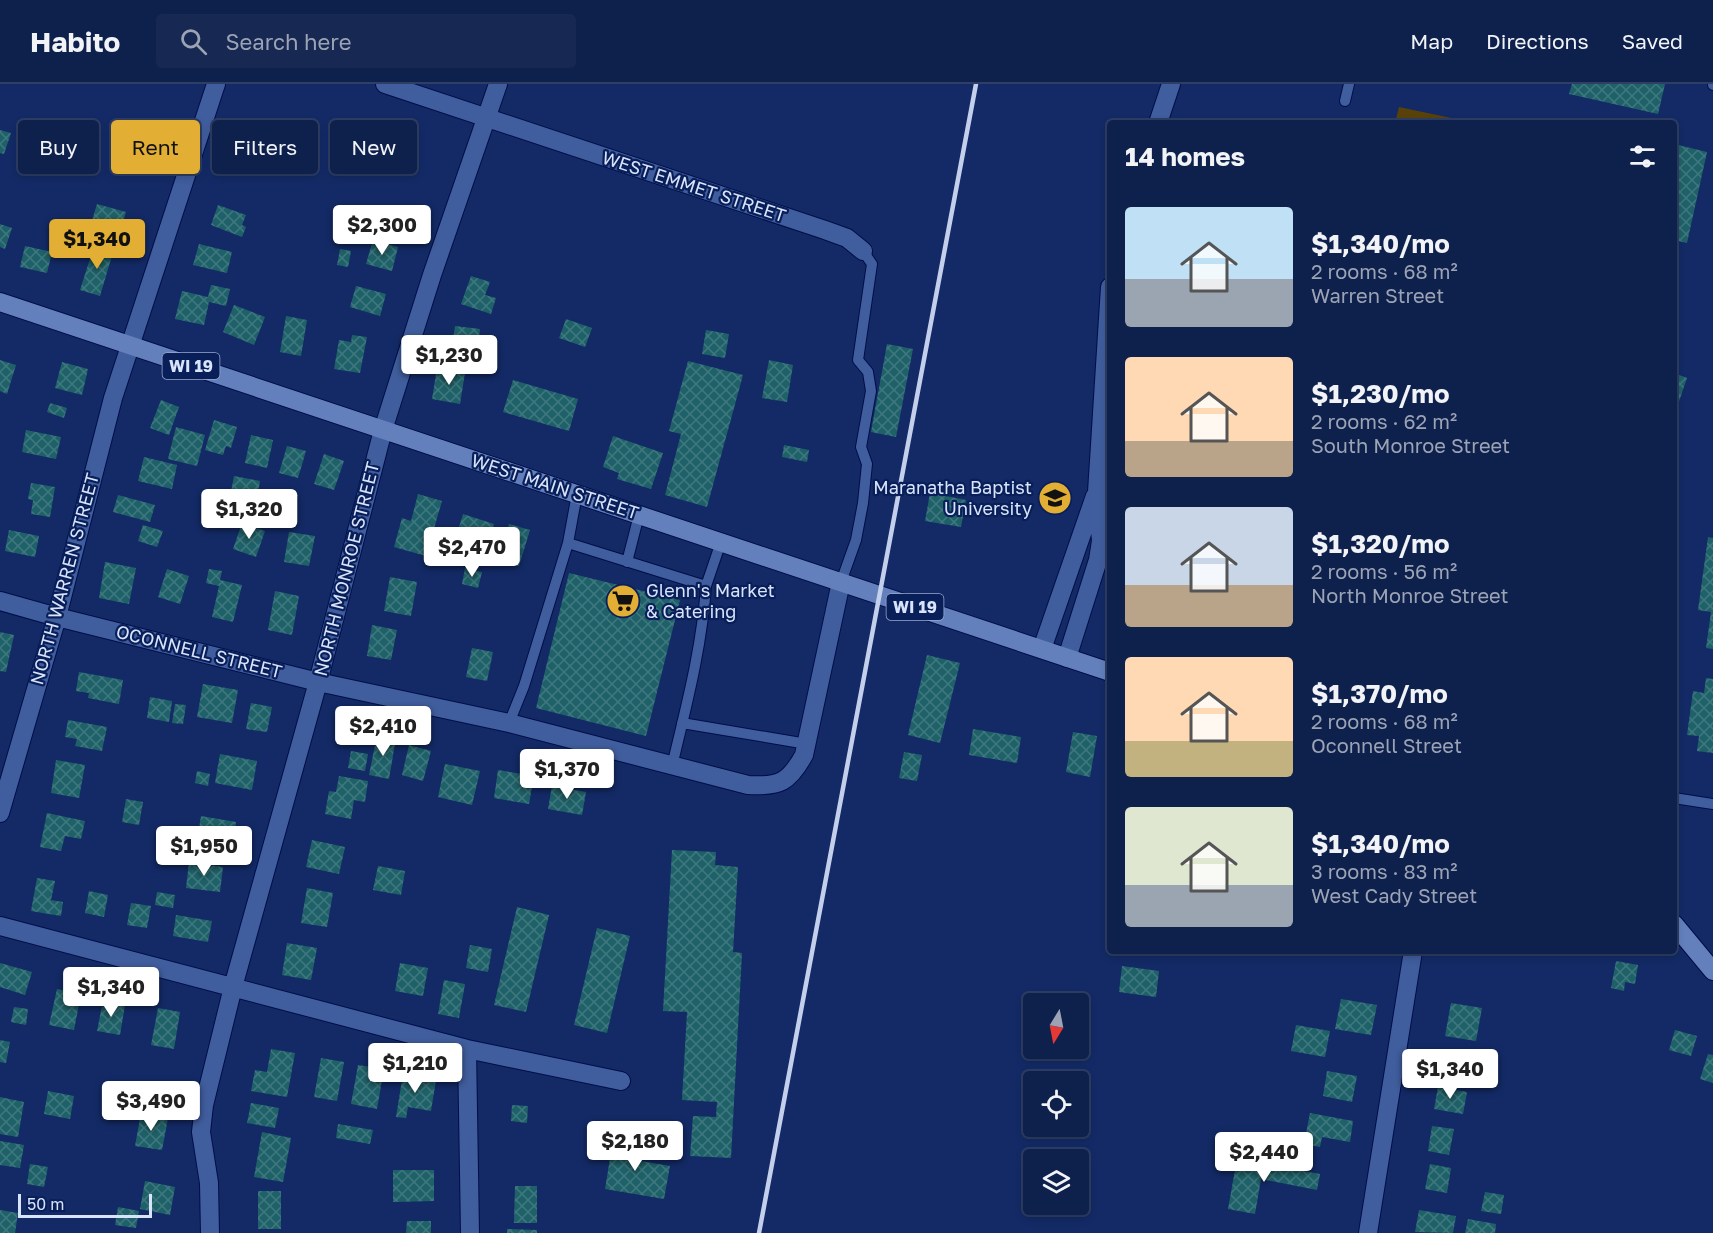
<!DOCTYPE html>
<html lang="en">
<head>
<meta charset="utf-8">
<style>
	:root { --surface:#0e204c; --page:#172853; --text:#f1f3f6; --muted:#9ba3b5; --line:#2e3e64; --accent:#e2af34 }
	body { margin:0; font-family:"Golos Text",sans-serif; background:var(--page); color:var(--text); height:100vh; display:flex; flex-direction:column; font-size:22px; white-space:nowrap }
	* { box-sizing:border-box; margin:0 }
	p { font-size:20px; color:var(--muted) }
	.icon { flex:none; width:33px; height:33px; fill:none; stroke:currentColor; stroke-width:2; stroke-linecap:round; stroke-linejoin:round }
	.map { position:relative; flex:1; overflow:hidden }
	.panel { position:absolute; left:1107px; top:36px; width:570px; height:834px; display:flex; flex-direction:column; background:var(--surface); border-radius:6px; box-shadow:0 3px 9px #0003,0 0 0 2px var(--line) }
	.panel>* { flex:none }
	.banner { position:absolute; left:18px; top:36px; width:570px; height:54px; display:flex; gap:12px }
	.needle { width:39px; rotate:190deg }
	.tools { position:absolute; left:1023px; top:909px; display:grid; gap:12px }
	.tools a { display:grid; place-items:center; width:66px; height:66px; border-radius:6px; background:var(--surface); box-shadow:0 3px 9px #0003,0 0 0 2px var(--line); font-size:30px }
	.scale { position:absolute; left:18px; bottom:15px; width:134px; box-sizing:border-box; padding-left:6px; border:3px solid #d9e4fb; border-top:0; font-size:16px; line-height:21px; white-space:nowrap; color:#d9e4fb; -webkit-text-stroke:4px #091f5a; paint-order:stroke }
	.price { position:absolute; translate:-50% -51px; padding:0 14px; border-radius:6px; background:#fff; color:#222; font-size:20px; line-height:39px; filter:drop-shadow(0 2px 3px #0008) }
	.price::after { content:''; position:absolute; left:50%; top:36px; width:18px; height:14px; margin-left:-9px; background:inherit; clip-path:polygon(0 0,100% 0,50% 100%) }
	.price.current { background:var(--accent); color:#111 }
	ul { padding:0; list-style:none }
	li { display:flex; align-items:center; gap:18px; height:150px; padding:0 18px }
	li span { display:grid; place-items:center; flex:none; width:168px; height:120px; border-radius:6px; color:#555 }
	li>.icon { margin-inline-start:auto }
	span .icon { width:72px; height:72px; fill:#fffc; stroke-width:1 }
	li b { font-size:26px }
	h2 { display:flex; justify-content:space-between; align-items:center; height:72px; padding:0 18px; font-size:26px }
	.pill { padding:0 21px; border-radius:6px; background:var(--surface); box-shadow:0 3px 9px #0003,0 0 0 2px var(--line); font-size:21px; line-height:54px }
	.pill.current { background:var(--accent); color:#111 }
	header { display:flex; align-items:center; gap:36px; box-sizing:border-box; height:84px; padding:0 30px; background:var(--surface); border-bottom:2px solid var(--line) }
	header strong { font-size:28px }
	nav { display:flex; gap:33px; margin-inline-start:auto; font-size:21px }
	.search { width:420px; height:54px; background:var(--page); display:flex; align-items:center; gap:15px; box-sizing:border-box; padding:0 21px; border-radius:6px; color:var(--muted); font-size:22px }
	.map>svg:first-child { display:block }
	.park { fill:#59420a }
	.building { fill:url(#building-cross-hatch) }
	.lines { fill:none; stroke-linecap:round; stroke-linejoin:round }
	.service-casing { stroke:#010e48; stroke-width:12 }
	.minor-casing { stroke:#010e48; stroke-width:20 }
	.primary-casing { stroke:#010e48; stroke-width:20 }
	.service { stroke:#405d9d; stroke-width:10 }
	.minor { stroke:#405d9d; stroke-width:18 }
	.primary { stroke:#6380bd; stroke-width:18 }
	.rail { stroke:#c4d0eb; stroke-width:4.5 }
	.labels { text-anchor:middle; stroke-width:4.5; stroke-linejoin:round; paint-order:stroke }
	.shield { fill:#091f5a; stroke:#9ba9cb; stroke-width:1.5 }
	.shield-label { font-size:16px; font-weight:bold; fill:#d9e4fb }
	.street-label { font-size:18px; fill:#d9e4fb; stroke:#091f5a }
	.poi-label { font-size:18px; fill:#d9e4fb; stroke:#091f5a; text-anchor:end }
</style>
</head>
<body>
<header>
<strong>Habito</strong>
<div class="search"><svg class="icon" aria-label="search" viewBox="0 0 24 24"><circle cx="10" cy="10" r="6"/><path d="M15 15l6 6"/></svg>Search here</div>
<nav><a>Map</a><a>Directions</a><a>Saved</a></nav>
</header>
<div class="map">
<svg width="1713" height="1149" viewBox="0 0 1713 1149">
	<defs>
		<pattern id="building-cross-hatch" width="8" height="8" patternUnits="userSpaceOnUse" patternTransform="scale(1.5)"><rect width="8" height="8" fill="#1f6168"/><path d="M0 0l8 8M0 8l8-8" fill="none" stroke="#3f787e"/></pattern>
	</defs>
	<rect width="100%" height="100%" fill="#132a66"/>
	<path class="park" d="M1399,23L1475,39H1395Z"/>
	<path class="building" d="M1572,0H1665L1658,30L1569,10Z
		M0,46L11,49L4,70L0,69Z
		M1674,60L1707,68L1687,159L1674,156Z
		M97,120L126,128L119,151L90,143Z
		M218,121L246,131L242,141L246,143L242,153L211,141Z
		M0,140L12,144L5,165L0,163Z
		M373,156L398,163L392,187L366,180Z
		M95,159L114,165L100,212L80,206Z
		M199,160L232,168L227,189L193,181Z
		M25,162L52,168L47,189L20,183Z
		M340,165L351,167L348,183L337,181Z
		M471,192L490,198L485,211L496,214L491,230L461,220Z
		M211,201L230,205L226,222L209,218L204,241L175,235L182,207L208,213Z
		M356,202L386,210L380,232L350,223Z
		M234,221L265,233L254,261L223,248Z
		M286,232L307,236L301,272L280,268Z
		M566,235L592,244L585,263L559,254Z
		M455,242L480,245L477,273L451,270Z
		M706,246L729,250L725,274L702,270Z
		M352,251L367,253L360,289L334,285L339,256L351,258Z
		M887,260L913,265L896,353L871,348Z
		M0,276L16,281L7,310L0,307Z
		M769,276L793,281L787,318L762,314Z
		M688,277L743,291L707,423L665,411L681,350L669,347Z
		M62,278L88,285L82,311L55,304Z
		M437,284L465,289L460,320L432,315Z
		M1674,289L1687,294L1674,332Z
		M513,296L578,315L569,347L503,328Z
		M161,316L179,323L169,351L150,344Z
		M50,319L67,324L64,334L47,328Z
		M214,336L237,343L231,364L226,362L223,371L205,366Z
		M176,343L205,351L197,382L168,375Z
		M26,346L61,353L56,375L22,368Z
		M251,351L273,356L267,384L245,379Z
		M613,352L663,369L651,405L617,395L619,389L603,383Z
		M784,361L809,366L807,378L782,373Z
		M287,362L306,367L298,394L279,389Z
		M324,370L344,377L334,406L314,400Z
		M144,373L177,381L172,405L138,397Z
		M234,392L260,397L256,419L230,413Z
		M31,399L55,403L50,433L31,430L33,416L28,415Z
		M288,408L298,411L294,427L284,424Z
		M930,409L966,416L961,443L925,437Z
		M418,410L442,417L426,472L394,463L402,434L411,437Z
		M118,411L155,421L150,438L113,428Z
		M463,430L494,440L487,463L456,453Z
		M242,439L265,447L256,473L233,465Z
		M509,440L530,446L519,482L498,476Z
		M143,441L163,447L157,463L138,457Z
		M9,446L39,452L35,473L5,467Z
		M289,448L315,452L309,482L284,478Z
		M1708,453L1713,454V565L1706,564L1711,528L1698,526Z
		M105,478L136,484L129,520L99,514Z
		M465,484L482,488L478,504L462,500Z
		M167,485L189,492L180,520L158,513Z
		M209,485L222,487L220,496L242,501L233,538L212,533L219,502L206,499Z
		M569,489L680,516L646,652L536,624Z
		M390,493L417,498L411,532L384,527Z
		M275,507L299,512L292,551L268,546Z
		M372,541L397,546L391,576L367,572Z
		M0,548L14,551L6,588L0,587Z
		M472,564L493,568L487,597L466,593Z
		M927,571L960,579L940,659L908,651Z
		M79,588L123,596L119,620L88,614L89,609L76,607Z
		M1706,594L1713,595V669L1697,667L1699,652L1687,651L1693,607L1704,609Z
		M203,600L238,606L232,639L197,633Z
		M150,613L172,617L169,638L147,634Z
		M251,619L272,623L267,648L246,645Z
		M175,620L186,621L183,640L172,639Z
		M68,636L107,643L102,667L75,662L77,655L65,653Z
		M973,645L1021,653L1017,679L969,671Z
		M1073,648L1097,652L1090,693L1066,688Z
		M377,651L396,654L389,695L369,691Z
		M409,661L431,667L423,697L402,691Z
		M351,667L368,670L365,687L348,684Z
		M904,668L922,671L917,697L899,694Z
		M220,670L257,677L252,706L215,699Z
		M56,676L85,681L79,714L51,709Z
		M445,680L480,687L472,721L438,713Z
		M498,686L534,692L529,720L494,714Z
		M197,687L210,690L208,702L195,699Z
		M339,692L368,697L365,718L354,716L351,735L325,730L329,707L336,708Z
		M552,702L586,708L582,731L548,725Z
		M126,715L143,718L139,741L122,738Z
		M47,729L85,737L81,755L65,752L61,767L40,763Z
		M201,732L236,738L232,763L197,756Z
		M312,756L345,763L339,790L306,783Z
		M672,766L716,768L715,781L738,783L733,868L742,869L731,1074L690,1072L693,1032L716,1033L717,1018L682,1016L687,928L663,927Z
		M189,778L223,783L220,808L186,804Z
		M378,782L405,787L401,811L373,806Z
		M37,794L55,797L51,816L63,818L61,832L31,827Z
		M307,804L333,809L327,843L301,839Z
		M89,807L108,811L104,833L85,829Z
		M157,808L175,811L173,824L155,821Z
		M131,819L151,822L147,844L127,841Z
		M517,823L549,831L526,928L494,921Z
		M176,831L212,837L208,858L173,852Z
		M597,844L630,852L607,949L574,941Z
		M287,859L317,864L311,896L282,891Z
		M470,861L492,865L488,888L466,884Z
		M1616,877L1638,881L1635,900L1625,898L1624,907L1611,904Z
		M0,879L32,888L25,911L0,903Z
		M400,879L428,884L423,912L395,907Z
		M1122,882L1159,887L1156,913L1119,908Z
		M444,896L465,900L459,934L438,930Z
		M57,905L81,910L74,946L49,941Z
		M1341,915L1377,921L1371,951L1335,945Z
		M103,917L125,921L120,951L97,947Z
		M1451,919L1482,924L1476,957L1445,952Z
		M14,923L28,925L26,941L11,938Z
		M158,924L180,928L174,965L151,961Z
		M1296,941L1330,947L1325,973L1291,967Z
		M1675,946L1697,952L1691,972L1669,966Z
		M0,956L10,958L6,979L0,978Z
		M271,965L295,969L287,1013L251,1007L255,986L267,988Z
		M1708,970L1713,971V999L1700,995Z
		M321,974L344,978L337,1017L314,1013Z
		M358,981L384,985L377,1025L351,1020Z
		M1327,987L1357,992L1352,1018L1323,1012Z
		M403,990L436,996L431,1027L408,1023L406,1034L396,1033Z
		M1438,1003L1467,1008L1463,1030L1434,1025Z
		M48,1007L74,1012L70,1035L44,1030Z
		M0,1013L24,1018L18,1053L0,1050Z
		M251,1019L279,1024L275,1044L247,1039Z
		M512,1021L528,1022L527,1039L511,1037Z
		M141,1029L168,1034L162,1066L135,1062Z
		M1310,1029L1353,1037L1350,1058L1322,1053L1320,1063L1304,1060Z
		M338,1040L373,1046L370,1060L336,1054Z
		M1432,1042L1454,1045L1449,1071L1428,1067Z
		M262,1048L291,1054L283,1098L254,1093Z
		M613,1056L644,1062L641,1077L670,1082L664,1115L605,1105Z
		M0,1057L24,1061L20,1084L0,1081Z
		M1237,1075L1320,1090L1317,1106L1261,1095L1255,1130L1228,1125Z
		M30,1080L48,1083L44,1103L27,1100Z
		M1430,1080L1451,1084L1447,1109L1425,1105Z
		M393,1086H434V1117L393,1118Z
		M145,1097L175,1103L170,1131L140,1125Z
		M515,1102H537V1139H514Z
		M258,1107H281V1145H258Z
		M1485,1108L1504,1111L1501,1130L1481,1127Z
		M118,1123L139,1127L136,1144L115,1141Z
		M0,1126L18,1129L15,1149H0Z
		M1419,1126L1456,1132L1453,1149L1415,1148Z
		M1468,1135L1496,1140L1495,1149H1465Z
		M407,1137H431V1149H406Z
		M507,1145L537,1146V1149H507Z"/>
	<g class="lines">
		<defs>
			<path id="service" d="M1713,0V1
				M1345,17L1349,0
				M577,410L568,459L706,502L721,458
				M627,478L639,431
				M841,498L856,456L863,419L867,380L861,363L871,307L868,288L858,276L872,180L863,167
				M509,639L524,602L568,459
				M682,639L807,660
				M672,682C686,623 702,563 706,502
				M1674,714L1713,720"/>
			<path id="minor" d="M385,0L825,146L847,154L863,167
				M1158,39L1171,0
				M0,517L57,533L318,598L509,639L748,701C780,703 789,698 804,671L841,498
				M1042,565L1095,412
				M1067,574L1098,476L1101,457L1097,408L1110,203
				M0,729L57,533L113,314L216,0
				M0,842L467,965L621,997
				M467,965L470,1149
				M210,1149L209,1099L201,1048L204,1021L233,903L318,598L383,346L432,191L498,0
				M1368,1149L1413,867"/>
			<path id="primary" d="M0,218L1110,588
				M1674,840L1713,887"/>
		</defs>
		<use href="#service" class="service-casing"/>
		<use href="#minor" class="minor-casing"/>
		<use href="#primary" class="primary-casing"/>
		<use href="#service" class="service"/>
		<use href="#minor" class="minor"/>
		<use href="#primary" class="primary"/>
		<path class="rail" d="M759,1149L976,0"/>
	</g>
	<defs>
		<symbol id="university-disc" viewBox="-11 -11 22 22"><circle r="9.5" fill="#e2af34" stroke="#091f5a"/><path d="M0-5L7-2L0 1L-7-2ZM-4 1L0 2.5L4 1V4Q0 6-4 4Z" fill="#111"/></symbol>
		<symbol id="supermarket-disc" viewBox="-11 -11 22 22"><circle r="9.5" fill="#e2af34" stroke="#091f5a"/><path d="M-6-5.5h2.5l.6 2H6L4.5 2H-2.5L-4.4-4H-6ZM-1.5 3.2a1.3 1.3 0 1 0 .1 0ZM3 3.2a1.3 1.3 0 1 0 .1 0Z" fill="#111"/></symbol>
	</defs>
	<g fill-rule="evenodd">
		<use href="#university-disc" x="1036" y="395" width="38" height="38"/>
		<use href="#supermarket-disc" x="604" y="498" width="38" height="38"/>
	</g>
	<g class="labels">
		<g class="shield">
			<rect x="162.5" y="269" width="57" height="26" rx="4.5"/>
			<rect x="886.5" y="510" width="57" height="26" rx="4.5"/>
		</g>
		<g class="shield-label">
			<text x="191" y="288">WI 19</text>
			<text x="915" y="529">WI 19</text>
		</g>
		<g class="street-label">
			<text transform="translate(694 103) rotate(18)" y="6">WEST EMMET STREET</text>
			<text transform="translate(555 403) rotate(18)" y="6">WEST MAIN STREET</text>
			<text transform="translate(347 485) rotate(-76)" y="6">NORTH MONROE STREET</text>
			<text transform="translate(65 495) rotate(-75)" y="6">NORTH WARREN STREET</text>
			<text transform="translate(199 568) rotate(14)" y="6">OCONNELL STREET</text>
		</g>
		<g class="poi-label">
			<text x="1032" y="410">Maranatha Baptist<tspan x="1032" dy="21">University</tspan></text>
			<text x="646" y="513" text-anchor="start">Glenn's Market<tspan x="646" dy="21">&amp; Catering</tspan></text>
		</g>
	</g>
</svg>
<div class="tools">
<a><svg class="needle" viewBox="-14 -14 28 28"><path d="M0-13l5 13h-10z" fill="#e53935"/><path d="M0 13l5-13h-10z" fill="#9ba3b5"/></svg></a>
<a><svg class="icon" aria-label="locate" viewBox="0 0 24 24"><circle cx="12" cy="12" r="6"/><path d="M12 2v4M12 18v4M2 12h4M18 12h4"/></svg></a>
<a><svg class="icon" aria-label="layers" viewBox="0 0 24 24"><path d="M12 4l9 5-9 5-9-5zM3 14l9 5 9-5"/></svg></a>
</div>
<div class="scale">50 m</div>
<b class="price" style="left:382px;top:172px">$2,300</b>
<b class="price current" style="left:97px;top:186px">$1,340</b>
<b class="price" style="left:449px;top:302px">$1,230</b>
<b class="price" style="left:249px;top:456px">$1,320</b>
<b class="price" style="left:472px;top:494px">$2,470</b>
<b class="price" style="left:383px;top:673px">$2,410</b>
<b class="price" style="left:567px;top:716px">$1,370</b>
<b class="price" style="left:204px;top:793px">$1,950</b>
<b class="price" style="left:111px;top:934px">$1,340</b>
<b class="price" style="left:415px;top:1010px">$1,210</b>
<b class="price" style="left:1450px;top:1016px">$1,340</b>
<b class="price" style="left:151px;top:1048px">$3,490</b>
<b class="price" style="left:635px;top:1088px">$2,180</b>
<b class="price" style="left:1264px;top:1099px">$2,440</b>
<div class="banner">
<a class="pill">Buy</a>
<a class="pill current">Rent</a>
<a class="pill">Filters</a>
<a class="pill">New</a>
</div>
<section class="panel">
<h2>14 homes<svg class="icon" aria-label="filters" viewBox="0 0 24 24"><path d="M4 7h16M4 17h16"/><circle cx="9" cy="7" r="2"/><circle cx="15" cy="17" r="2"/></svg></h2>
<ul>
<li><span style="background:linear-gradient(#bfe0f5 60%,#9aa5b1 0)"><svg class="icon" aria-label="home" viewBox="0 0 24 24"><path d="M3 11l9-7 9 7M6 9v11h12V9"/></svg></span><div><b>$1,340/mo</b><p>2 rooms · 68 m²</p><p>Warren Street</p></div></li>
<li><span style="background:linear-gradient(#ffd9b3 70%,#b9a48a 0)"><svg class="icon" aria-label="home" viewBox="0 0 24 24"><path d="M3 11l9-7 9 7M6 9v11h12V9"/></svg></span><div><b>$1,230/mo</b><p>2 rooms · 62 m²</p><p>South Monroe Street</p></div></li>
<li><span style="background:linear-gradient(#c9d6e8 65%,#b9a48a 0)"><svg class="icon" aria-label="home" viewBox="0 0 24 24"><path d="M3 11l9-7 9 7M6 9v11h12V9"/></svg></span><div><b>$1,320/mo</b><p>2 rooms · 56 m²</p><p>North Monroe Street</p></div></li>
<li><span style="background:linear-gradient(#ffd9b3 70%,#c2b280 0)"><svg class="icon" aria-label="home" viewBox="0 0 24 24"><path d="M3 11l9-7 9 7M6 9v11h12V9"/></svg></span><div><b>$1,370/mo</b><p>2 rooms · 68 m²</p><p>Oconnell Street</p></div></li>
<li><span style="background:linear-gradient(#dfe7d0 65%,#9aa5b1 0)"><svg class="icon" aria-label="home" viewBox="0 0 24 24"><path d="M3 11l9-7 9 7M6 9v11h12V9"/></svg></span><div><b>$1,340/mo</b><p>3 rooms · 83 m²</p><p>West Cady Street</p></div></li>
</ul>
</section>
</div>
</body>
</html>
